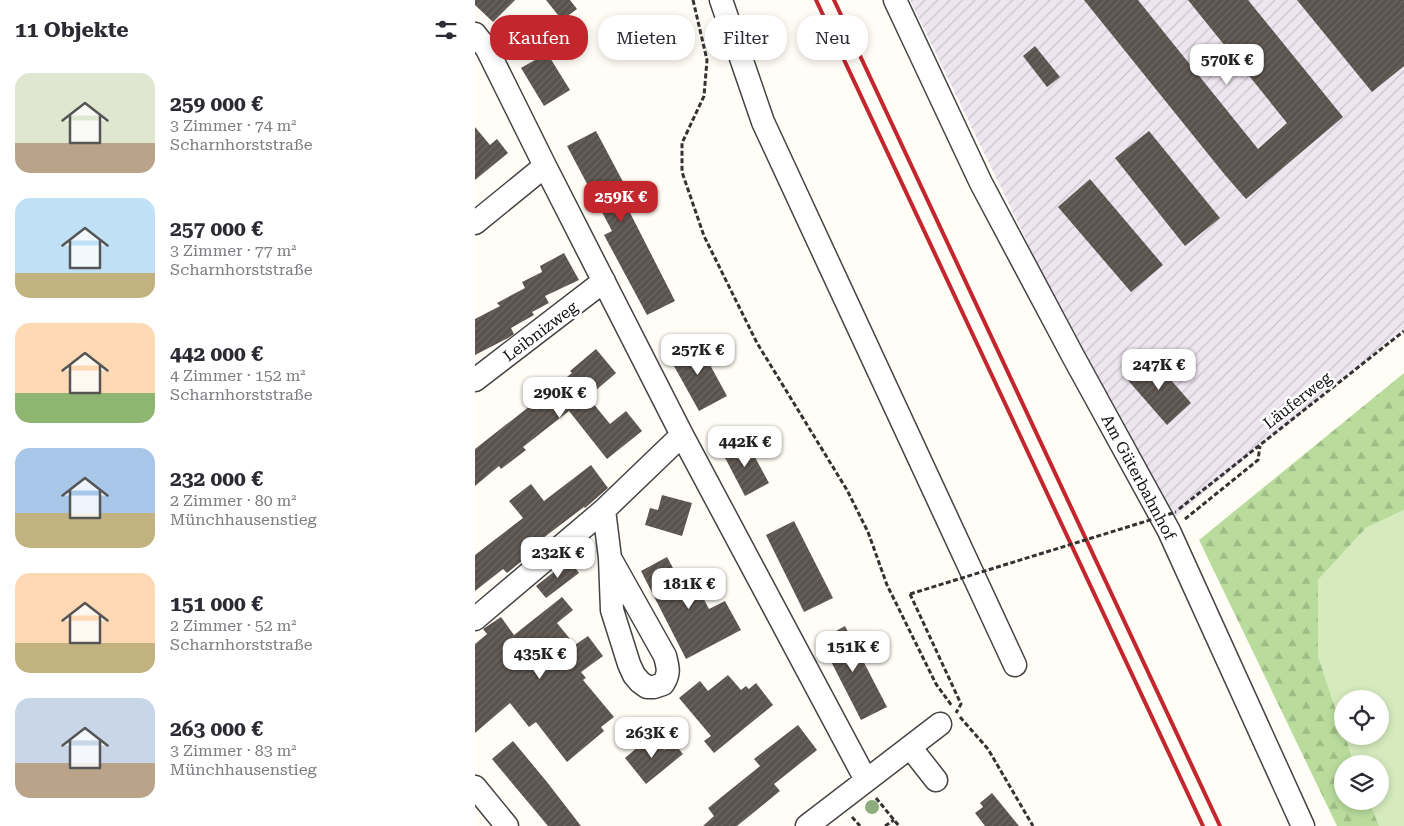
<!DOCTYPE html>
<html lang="de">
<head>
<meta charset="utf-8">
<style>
	:root { --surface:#fff; --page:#f7f7f7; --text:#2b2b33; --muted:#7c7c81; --accent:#c4262e }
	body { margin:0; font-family:"Roboto Serif",serif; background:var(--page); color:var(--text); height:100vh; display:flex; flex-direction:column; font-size:19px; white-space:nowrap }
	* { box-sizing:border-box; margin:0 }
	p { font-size:16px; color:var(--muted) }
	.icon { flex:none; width:28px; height:28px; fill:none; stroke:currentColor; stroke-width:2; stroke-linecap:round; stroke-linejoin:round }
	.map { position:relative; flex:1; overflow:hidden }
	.details { display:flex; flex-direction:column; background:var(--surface); width:475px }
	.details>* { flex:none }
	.banner { position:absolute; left:15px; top:15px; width:475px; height:45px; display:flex; gap:10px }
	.buttons { position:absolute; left:859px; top:690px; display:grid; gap:10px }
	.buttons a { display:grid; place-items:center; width:55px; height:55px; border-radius:50%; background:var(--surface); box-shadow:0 2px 8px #0003; font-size:25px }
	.price { position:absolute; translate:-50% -42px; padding:0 11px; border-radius:10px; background:#fff; color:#222; font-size:16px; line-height:32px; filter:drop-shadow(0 1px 2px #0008) }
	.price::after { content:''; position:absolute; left:50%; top:30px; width:15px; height:11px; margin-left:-8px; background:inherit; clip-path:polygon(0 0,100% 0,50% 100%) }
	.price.current { background:var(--accent); color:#fff }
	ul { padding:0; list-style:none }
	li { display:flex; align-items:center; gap:15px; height:125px; padding:0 15px }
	li span { display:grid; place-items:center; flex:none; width:140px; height:100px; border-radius:15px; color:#555 }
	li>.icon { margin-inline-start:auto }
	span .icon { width:60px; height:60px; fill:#fffc; stroke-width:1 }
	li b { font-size:21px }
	h2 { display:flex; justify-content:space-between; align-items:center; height:60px; padding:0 15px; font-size:21px }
	.chip { padding:0 18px; border-radius:20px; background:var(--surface); box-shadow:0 2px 8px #0003; font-size:18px; line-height:45px }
	.chip.current { background:var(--accent); color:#fff }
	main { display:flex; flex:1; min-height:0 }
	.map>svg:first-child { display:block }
	.industrial { fill:url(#industrial-furrows) }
	.grass { fill:#d5ebbd }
	.forest { fill:url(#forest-firs) }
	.building { fill:url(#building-hatch) }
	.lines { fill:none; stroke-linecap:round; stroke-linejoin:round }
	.minor-casing { stroke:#444; stroke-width:25 }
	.path { stroke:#333; stroke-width:3; stroke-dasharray:5 2.5; stroke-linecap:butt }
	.minor { stroke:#fff; stroke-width:22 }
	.rail { stroke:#c4262e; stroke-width:4 }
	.path-bridge { stroke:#333; stroke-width:3; stroke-dasharray:5 2.5; stroke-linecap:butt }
	.tree { fill:#8dad7f }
	.labels { text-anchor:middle; stroke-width:5; stroke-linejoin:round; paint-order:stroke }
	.street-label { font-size:16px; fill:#111; stroke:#fff }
</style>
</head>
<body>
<main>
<section class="details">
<h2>11 Objekte<svg class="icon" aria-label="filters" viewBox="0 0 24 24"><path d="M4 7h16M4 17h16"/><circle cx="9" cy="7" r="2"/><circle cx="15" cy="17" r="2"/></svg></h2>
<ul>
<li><span style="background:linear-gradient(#dfe7d0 70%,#b9a48a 0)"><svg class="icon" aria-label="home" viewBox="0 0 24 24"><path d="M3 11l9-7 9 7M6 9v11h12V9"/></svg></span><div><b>259 000 €</b><p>3 Zimmer · 74 m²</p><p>Scharnhorststraße</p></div></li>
<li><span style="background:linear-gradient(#bfe0f5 75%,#c2b280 0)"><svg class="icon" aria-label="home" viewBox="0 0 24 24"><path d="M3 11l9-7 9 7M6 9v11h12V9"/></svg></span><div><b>257 000 €</b><p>3 Zimmer · 77 m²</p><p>Scharnhorststraße</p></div></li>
<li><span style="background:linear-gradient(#ffd9b3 70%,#8fb573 0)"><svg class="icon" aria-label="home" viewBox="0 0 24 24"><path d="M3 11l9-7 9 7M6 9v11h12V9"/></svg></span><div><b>442 000 €</b><p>4 Zimmer · 152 m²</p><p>Scharnhorststraße</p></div></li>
<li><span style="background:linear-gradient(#a9c7e8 65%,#c2b280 0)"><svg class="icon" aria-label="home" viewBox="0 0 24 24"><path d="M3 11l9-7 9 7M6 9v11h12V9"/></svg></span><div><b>232 000 €</b><p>2 Zimmer · 80 m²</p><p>Münchhausenstieg</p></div></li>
<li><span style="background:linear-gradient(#ffd9b3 70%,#c2b280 0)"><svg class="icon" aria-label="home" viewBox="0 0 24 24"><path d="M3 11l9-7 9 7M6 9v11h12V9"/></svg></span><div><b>151 000 €</b><p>2 Zimmer · 52 m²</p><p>Scharnhorststraße</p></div></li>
<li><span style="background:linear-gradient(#c9d6e8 65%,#b9a48a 0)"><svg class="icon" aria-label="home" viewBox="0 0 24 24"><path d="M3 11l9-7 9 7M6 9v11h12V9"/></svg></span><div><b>263 000 €</b><p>3 Zimmer · 83 m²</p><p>Münchhausenstieg</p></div></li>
</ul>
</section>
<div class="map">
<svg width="929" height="826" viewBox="0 0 929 826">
	<defs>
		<pattern id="industrial-furrows" width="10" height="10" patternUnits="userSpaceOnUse" patternTransform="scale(1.25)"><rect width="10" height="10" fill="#eee6ef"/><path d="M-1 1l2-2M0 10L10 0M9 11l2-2" fill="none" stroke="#cbc4cc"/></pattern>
		<pattern id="forest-firs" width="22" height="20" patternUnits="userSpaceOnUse" patternTransform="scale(1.25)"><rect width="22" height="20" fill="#b9dc9c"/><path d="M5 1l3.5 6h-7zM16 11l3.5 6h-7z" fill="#9ebc85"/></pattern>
		<pattern id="building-hatch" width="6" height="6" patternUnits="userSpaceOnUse" patternTransform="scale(1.25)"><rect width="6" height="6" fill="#5a524d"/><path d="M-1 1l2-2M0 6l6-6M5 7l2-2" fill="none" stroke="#6d6662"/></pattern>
	</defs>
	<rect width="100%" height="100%" fill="#fffdf5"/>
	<path class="industrial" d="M435,0H929V329L786,445L698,519L577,293Z"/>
	<path class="grass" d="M929,510V826H904L894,801H905V764H879L870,736H905V699H868L867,729L843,656V580L891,528Z"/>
	<path class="forest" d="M929,373V510L891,528L843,580V656L867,729L868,736H870L879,764H868V801H894L904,826H862L724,540Z"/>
	<path class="building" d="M0,0H40L18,22L0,5Z
		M71,0H95L102,9L87,20Z
		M609,0H663L783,149L812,123L713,0H773L868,117L771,199L750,175Z
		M822,0H929V66L897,92Z
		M560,46L585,77L572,87L548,56Z
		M72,53L95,90L69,106L46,68Z
		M0,127L15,145L22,139L33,153L0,180Z
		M121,131L155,195L148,199L200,301L172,315L129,235L137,231L92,146Z
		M674,131L745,218L710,246L640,158Z
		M615,179L688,265L656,292L583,207Z
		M89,253L104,280L70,296L74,303L57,312L59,315L36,328L39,334L33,338L0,355V319L25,306L22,303L50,288L47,282L67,272L65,266Z
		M222,341L252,396L224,411L194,357Z
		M121,349L141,373L113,397L135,424L151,411L167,431L132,459L94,411L48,447L51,450L26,469L24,466L0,486V449L97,373L95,371Z
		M675,356L716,403L692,425L651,378Z
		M270,439L294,483L270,496L247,452Z
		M116,465L133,488L110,508L109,507L55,548L58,552L32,573L28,569L0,591V555L48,518L34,501L56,484L69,501Z
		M187,495L217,503L207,536L170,525L175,508L183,510Z
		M319,521L358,598L329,612L291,535Z
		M192,557L198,568L195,578L213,569L234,609L250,601L266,630L211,659L166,571Z
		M94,560L104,573L71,598L61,586Z
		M87,597L98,610L82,623L100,645L113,636L128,656L106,672L111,678L108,680L139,717L126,727L129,731L92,762L61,722L54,727L35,703L0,733V644L12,634L8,629L26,617L39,635Z
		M370,626L412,707L386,720L345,640Z
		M253,675L266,690L271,686L274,689L281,683L298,705L239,753L229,741L236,736L204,698L225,681L233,691Z
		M323,725L342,750L299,784L305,791L262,826H228L239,816L233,808L285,766L279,759Z
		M177,735L190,750L198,742L208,754L171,784L150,758Z
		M38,741L72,782L106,826H73L17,759Z
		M517,793L544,826H510L500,813L508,807L505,803Z"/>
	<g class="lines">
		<defs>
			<path id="minor" d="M246,0L288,122L540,665
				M420,0L506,183L598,356L694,531L828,826
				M0,34L12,49L70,166L207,435L391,780
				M0,223L70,166
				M0,380L129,281
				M129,510L135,558L137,610L154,664L159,675L165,682L172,687H179L188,684C195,673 193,668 190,656L135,558
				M0,619L129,510L207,435
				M435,747L461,780
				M0,787L32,826
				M332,826L465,724"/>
		</defs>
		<use href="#minor" class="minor-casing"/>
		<path class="path" d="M218,0L232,60L229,96L207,143V172L229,236L282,343L372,490L393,532L412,585L461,684L477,706
			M704,509L929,331
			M710,519L783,460L785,446
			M435,594L486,704L481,713
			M485,717L513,749L558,826
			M401,798L424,826
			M377,817L385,826
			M410,826L419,820"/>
		<use href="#minor" class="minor"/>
		<path class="rail" d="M341,0L728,826
			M359,0L745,826"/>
		<path class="path-bridge" d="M435,594L701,512"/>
	</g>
	<circle class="tree" cx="397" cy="807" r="7"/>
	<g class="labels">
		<g class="street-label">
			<text transform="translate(65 331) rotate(-37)" y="6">Leibnizweg</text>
			<text transform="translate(822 400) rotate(-38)" y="6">Läuferweg</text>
			<text transform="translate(664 477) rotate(62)" y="6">Am Güterbahnhof</text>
		</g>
	</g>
</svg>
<div class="buttons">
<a><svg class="icon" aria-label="locate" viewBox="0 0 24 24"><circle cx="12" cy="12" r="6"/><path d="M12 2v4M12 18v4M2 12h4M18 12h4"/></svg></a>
<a><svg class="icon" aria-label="layers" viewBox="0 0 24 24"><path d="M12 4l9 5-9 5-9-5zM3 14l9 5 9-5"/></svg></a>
</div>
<b class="price" style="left:752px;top:86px">570K €</b>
<b class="price current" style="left:146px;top:223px">259K €</b>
<b class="price" style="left:223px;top:376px">257K €</b>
<b class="price" style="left:684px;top:391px">247K €</b>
<b class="price" style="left:85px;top:419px">290K €</b>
<b class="price" style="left:270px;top:468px">442K €</b>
<b class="price" style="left:83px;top:579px">232K €</b>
<b class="price" style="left:214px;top:610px">181K €</b>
<b class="price" style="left:378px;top:673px">151K €</b>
<b class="price" style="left:65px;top:680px">435K €</b>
<b class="price" style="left:177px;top:759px">263K €</b>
<div class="banner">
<a class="chip current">Kaufen</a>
<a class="chip">Mieten</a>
<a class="chip">Filter</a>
<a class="chip">Neu</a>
</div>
</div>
</main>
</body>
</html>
